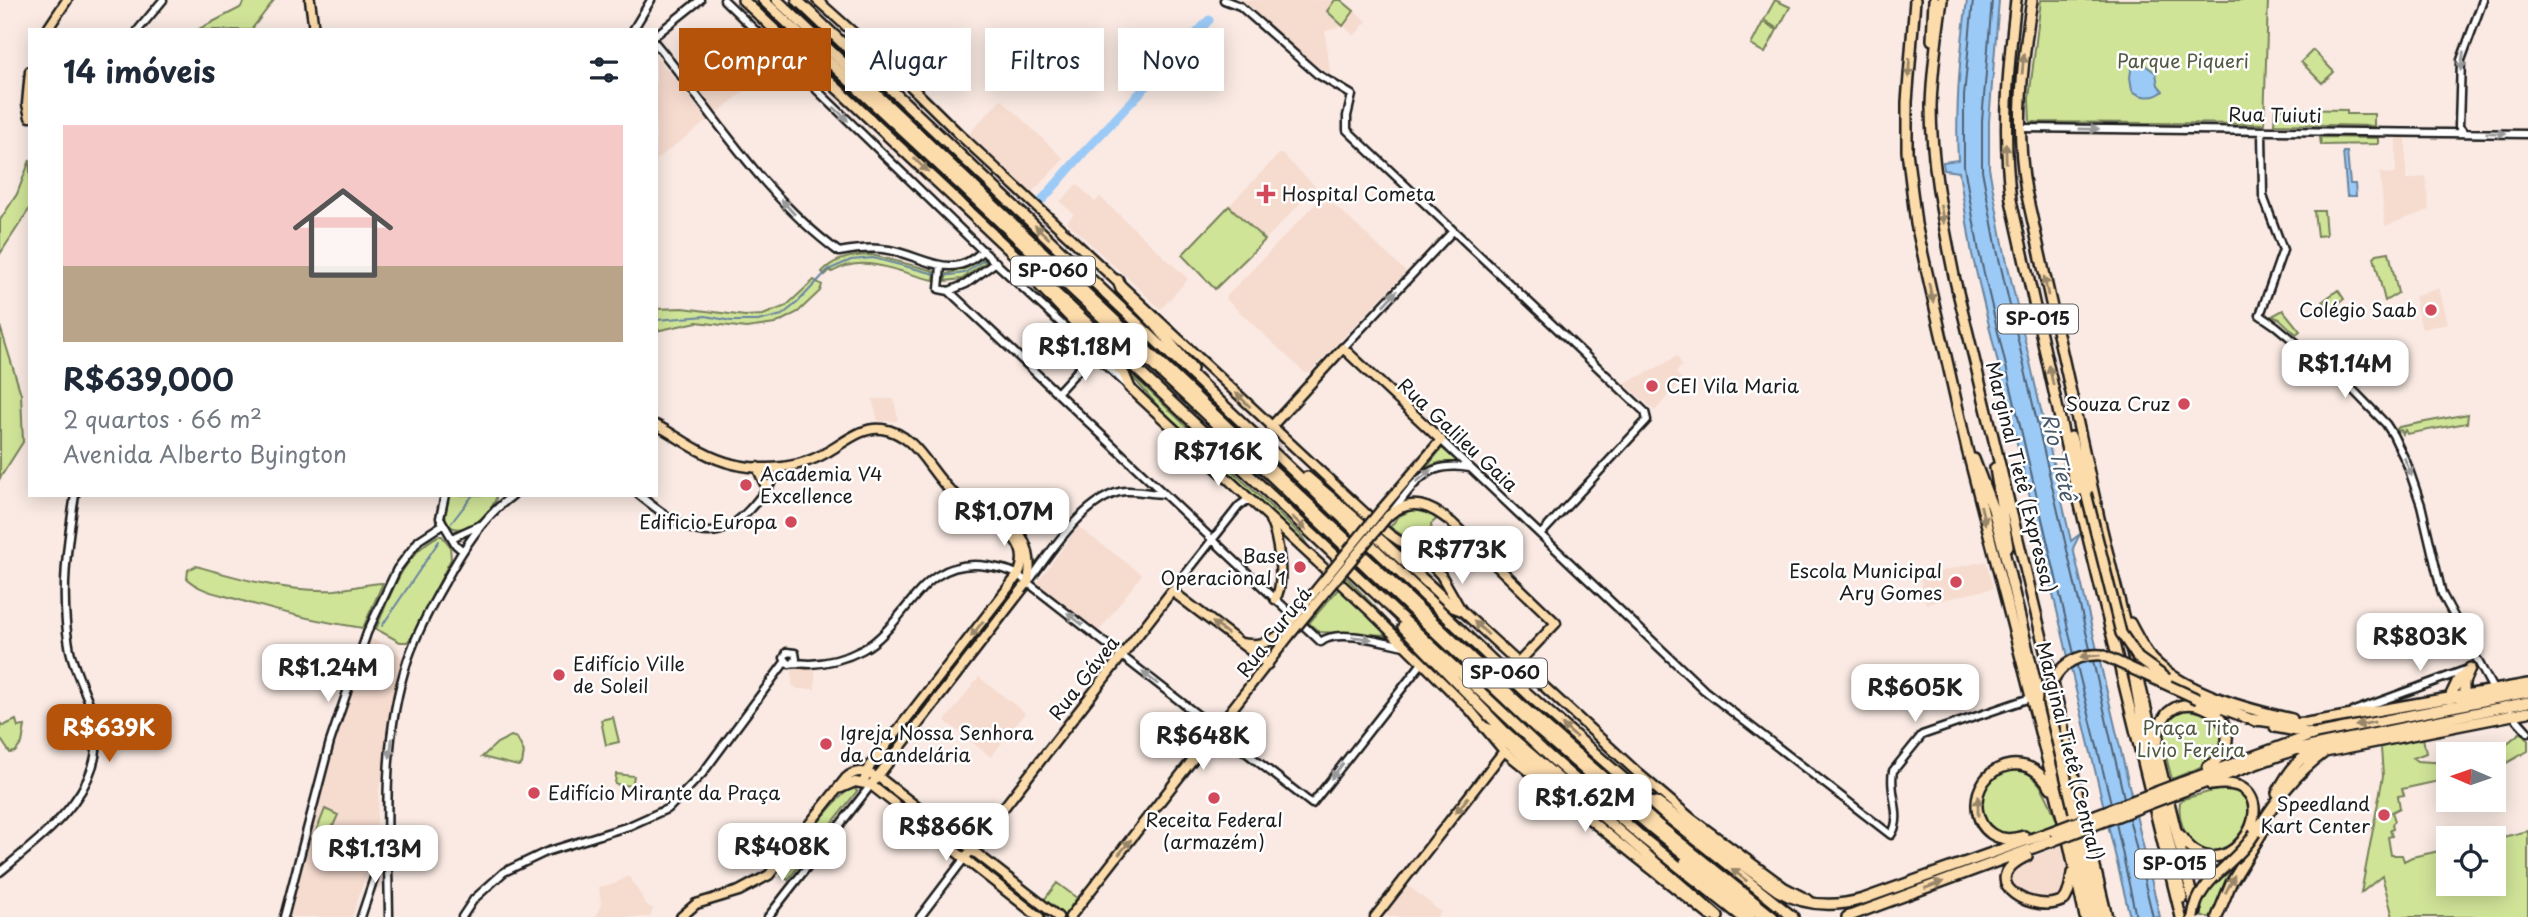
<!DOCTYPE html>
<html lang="pt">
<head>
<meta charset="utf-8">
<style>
	:root { --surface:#fff; --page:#f6f6f7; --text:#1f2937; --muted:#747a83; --accent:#b45309 }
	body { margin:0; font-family:"Playpen Sans",sans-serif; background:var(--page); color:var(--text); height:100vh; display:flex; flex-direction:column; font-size:26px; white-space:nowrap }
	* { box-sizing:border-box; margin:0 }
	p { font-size:23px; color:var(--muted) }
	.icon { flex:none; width:38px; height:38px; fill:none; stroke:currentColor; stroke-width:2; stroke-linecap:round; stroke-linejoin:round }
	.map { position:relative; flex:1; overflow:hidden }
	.sheet { position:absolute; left:28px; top:28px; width:630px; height:469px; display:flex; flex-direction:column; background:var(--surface); border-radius:0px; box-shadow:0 4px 18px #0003 }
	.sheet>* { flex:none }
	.hud { position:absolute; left:679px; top:28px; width:665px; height:63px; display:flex; gap:14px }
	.needle { width:46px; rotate:272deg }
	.controls { position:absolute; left:2436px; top:742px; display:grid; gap:14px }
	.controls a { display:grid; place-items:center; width:70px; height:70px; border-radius:0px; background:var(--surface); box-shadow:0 4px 18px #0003; font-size:35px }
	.price { position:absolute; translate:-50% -60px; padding:0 16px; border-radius:14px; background:#fff; color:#222; font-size:23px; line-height:46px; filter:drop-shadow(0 2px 4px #0008) }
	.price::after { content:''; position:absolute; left:50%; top:42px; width:21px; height:16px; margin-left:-10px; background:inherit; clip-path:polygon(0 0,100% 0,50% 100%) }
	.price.current { background:var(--accent); color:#fff }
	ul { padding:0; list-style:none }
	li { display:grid; align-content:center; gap:14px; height:371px; padding:0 35px }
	li span { display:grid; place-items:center; height:217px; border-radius:0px; color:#555 }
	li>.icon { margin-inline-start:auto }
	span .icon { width:126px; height:126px; fill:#fffc; stroke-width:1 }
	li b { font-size:30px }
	h2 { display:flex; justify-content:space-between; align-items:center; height:84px; padding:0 35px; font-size:30px }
	.chip { padding:0 24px; border-radius:0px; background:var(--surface); box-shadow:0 4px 18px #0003; font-size:24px; line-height:63px }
	.chip.current { background:var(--accent); color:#fff }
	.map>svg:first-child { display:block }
	.built { fill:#f6dbcf }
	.green { fill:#d0e498; stroke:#76805a; stroke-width:2 }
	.water { fill:#9ccaf7; stroke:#69849f; stroke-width:2 }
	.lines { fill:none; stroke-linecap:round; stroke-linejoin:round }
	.shore { stroke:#4f6274; stroke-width:2 }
	.stream { stroke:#69849f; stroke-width:2 }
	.river { stroke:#9ccaf7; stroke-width:9 }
	.minor-casing { stroke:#1c1c1c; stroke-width:11 }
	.major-casing { stroke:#1c1c1c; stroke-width:13 }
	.highway-casing { stroke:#1c1c1c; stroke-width:14 }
	.minor { stroke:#fff; stroke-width:6 }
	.major { stroke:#fddcac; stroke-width:8 }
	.highway { stroke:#fddcac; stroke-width:9 }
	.major-bridge-casing { stroke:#1c1c1c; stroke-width:13; stroke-linecap:butt }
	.highway-bridge-casing { stroke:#1c1c1c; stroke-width:14; stroke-linecap:butt }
	.major-bridge { stroke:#fddcac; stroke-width:8 }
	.highway-bridge { stroke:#fddcac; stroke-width:9 }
	.oneway { fill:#999 }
	.oneway2 { fill:#98866b }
	.poi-dot { fill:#d1495b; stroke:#fff; stroke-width:2.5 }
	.labels { text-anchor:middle; stroke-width:5; stroke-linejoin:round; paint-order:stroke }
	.shield { fill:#fff; stroke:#606060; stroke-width:2 }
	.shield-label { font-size:18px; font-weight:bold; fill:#1c1c1c }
	.park-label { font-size:19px; fill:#525841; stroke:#fff }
	.street-label { font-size:19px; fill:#1c1c1c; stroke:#fff }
	.poi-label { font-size:19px; fill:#1c1c1c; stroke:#fff; text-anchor:start }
	.water-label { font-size:21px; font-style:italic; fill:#495969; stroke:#fff }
</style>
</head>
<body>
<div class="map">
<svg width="2528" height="917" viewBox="0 0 2528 917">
	<rect width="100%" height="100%" fill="#faeae3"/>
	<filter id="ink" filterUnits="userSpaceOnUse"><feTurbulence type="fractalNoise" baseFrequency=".0143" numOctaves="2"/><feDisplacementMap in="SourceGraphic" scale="14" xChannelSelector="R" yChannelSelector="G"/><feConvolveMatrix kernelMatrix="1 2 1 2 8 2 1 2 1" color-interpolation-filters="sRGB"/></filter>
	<g filter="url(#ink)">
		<path class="built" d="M1242,0H1341L1367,21L1354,36L1344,26L1325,31L1330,72L1327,73L1303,56Z
			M751,32L782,61L717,113L691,82Z
			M656,57L708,120L656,160Z
			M1001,99L1064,159L1029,195L967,136Z
			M2396,138H2406V180L2426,176L2429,210L2385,226L2380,173L2396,174Z
			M1279,154H1282L1315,186V188L1265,240L1229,206Z
			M1077,184L1095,202L1100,197L1188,279L1161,309L1067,222L1074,214L1060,202Z
			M1324,195L1406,272L1309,373H1305L1225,298Z
			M2439,288L2448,323L2422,329L2414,297Z
			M1677,356L1682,365L1676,373L1682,379L1655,411L1624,383L1653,370Z
			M872,399H894L898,421H878Z
			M1078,527L1142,574L1099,631L1037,583Z
			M1986,561L1993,588L1926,604L1920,576Z
			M369,638L394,649L403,659L379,790L375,847L352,917H288L326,776L354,679Z
			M792,668H815V689H798L792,685Z
			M979,677L1025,713L991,757L945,721Z
			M2063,844L2069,873L2063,896L2055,906L2044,911L2029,910L2021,906L2010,893L2009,880L2015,869L2025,861Z
			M629,876L646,904L653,909L650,917H596L601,904L599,887L614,884Z
			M1410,887L1441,912L1437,917H1389L1385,914L1405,888Z"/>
		<path class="green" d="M246,0H274L251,30H197L240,8Z
			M1335,0H1341L1354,11L1343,26L1327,11Z
			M1775,0L1790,7L1778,29L1764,20Z
			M2041,0H2268L2264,124L2030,122L2029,99Z
			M1763,22L1777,30L1765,53L1751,45Z
			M2313,50L2334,72L2322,83L2301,62Z
			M2275,109L2347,110V114H2374V126L2274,124Z
			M2320,137L2378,138V144L2321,145Z
			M30,160V208L0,254V220L17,194Z
			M1229,206L1265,240L1215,289L1182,255Z
			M2314,211H2324L2326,235L2317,236Z
			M2389,252L2398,293L2385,301L2374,257L2377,254Z
			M872,255L931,270L935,272L934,280C900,274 866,252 832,272L830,270L825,275L822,272C834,258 854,255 872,255Z
			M982,259L986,262L962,279L945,281L947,274L967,268Z
			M814,280L822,285L820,291L798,312L775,324L746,328L697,322L656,331V309L683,308L745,316L763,315L786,306Z
			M2338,290L2344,299L2329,310L2323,301Z
			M2283,310L2300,331L2296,334L2280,319L2272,316Z
			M0,326L21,394L23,442L0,478Z
			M1122,365L1204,443L1201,447L1157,405Z
			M2468,414L2467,423L2407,434L2405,430L2403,434L2401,430L2398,431L2397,429L2399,427Z
			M1442,448L1458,462H1441L1427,467Z
			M1225,464L1300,534L1310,549L1223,467Z
			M448,495H497C490,526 432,552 448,495Z
			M1412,510H1420L1440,516L1431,524L1435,557L1390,527L1399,516Z
			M438,536H442L450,546L451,559L412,637L407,642H400L376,629C390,596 403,554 438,536Z
			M196,566C242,579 285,592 335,590C351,589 367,583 383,583L363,628C320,622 278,612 236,599C219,594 200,591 187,579L188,570Z
			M1346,577L1414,648L1424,659L1344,580Z
			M1016,586L1018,588L926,704L924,703Z
			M1340,587L1387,635L1319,632L1309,623Z
			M2185,710C2214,711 2238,735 2211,760C2202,769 2184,773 2172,779C2165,754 2153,720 2185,710Z
			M915,715L917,717L878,767L876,765Z
			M613,717L619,742L606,745L601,720Z
			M16,720L18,727L25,726L22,743L15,752L10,753L0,738V723L3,726Z
			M2521,732L2528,740V751L2494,770V754Z
			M511,736L517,738L524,752L522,764L518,766L482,757L497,743Z
			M2423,738L2426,753L2413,758L2417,761L2448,763V779L2402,789L2404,795L2398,796L2400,808L2392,812L2395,821L2392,824L2393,829L2390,830L2392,836L2388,837L2391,855H2402L2404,861L2412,857L2448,849V884H2494V839L2528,831V917H2393L2382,876L2361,893L2383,776L2381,748L2386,744Z
			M2016,768C2042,775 2048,801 2058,823C2044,827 2025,837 2010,836C1976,834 1971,785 2000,772C2005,770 2012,769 2016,768Z
			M616,774L634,776L632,786L615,784Z
			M878,782L960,847L958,849L876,785Z
			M853,787L857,791L788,880L782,876C788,858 837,796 853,787Z
			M2220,789C2285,788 2222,887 2189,839C2182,829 2178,814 2180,802L2183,799Z
			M325,809L338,815L328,837L316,832Z
			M2241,861L2214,917H2202L2200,905L2210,888Z
			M979,862L1051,917H1046L977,864Z
			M1057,883L1077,898L1064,916L1044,900Z"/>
		<path class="water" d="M1967,0H1999L1989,121V168L2004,249L2071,541L2080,534L2073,548L2160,917H2130L1972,254L1959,172L1944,170L1943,162L1958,160C1955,106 1960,53 1967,0Z
			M2138,55L2145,65L2156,73L2158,85L2163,91C2155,99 2140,98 2132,90L2130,77L2133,58Z
			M2343,152H2347L2350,184H2355L2356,196H2347Z"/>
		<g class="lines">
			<path class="shore" d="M1973,0L1964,96V166L1979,252L2074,654
				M1992,0L1982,121V170L1997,250L2090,649
				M2093,661L2124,798
				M2077,666L2111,803
				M2129,818L2153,917
				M2116,823L2136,917"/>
			<path class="stream" d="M944,276L965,273L984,260
				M656,320L706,316L731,321H758L782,315L797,303L828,270L851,260L873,258L939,275
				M452,522L473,495
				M382,626L439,541"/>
			<path class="river" d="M1043,199L1084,152L1209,20"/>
			<defs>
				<path id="minor" d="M724,0L983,251L1126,384
					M1224,0L1240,6L1317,74L1352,95L1347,116V130L1645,412L1647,420L1541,534
					M138,30L163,0
					M633,30L651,0
					M656,35L700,0
					M656,44C714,114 764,197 839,252C855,249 873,247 889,250C924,256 952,283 983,250
					M2021,128L2528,134
					M2262,131L2263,196L2283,250L2260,315L2276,326L2353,390L2386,424L2393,435L2407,464L2421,505L2442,594L2494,691
					M2464,133L2459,126L2461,60L2483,0
					M941,266L939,289L949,291L1321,642C1336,628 1385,642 1404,646
					M949,291L966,284L996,262
					M1343,348L1453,231
					M1057,393L1093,354
					M1441,440L1704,690L1891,835C1904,816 1888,793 1893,771L1922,735L2030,698
					M445,495L440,518L456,545L463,551
					M639,495C715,557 731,537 783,467
					M1392,512C1416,482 1427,460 1470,468
					M456,536L480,525
					M1030,580C1051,551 1087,495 1125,491C1138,490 1150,494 1164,494
					M1172,591L1239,506L1246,501H1253
					M794,662L796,659L795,653L787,652L784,658L789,664C796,662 802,664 810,664C829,663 845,659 862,650C909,624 919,556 987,566C998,568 1009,569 1018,575L1312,804L1422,663
					M2354,711L2468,669
					M2511,713L2528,732
					M0,872C46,834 108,788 95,722C89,695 73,672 69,645C60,596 67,544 75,495
					M284,917L330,742L367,633L397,569L419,540L442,525
					M361,917L376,872L386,854
					M389,917C388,831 380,742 408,659C417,633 431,606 445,582C462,550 483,517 513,495
					M462,917L474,899L504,872L546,852L629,826L669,808L702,774L785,662
					M768,917L871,785
					M920,917L964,859"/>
				<path id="major" d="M310,0L314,30
					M817,0L884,60L959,134L1365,513L1389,534L1427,560L1441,575L1461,610L1639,774L1692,819L1784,887L1809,900
					M47,30L67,0
					M30,71L27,104L30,117
					M1130,388L1370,611L1471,711L1504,751L1711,917
					M656,425C672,433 686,444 702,452C741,473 791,474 829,451C845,442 863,426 882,429C918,434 929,473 954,494C961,500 968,506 976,510C990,517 1012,523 1021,536C1030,549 1031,567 1028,582L871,785
					M1271,427L1343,348L1441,440L1380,511
					M757,467L767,489
					M1388,516C1411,496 1431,506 1451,522L1556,623L1518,663
					M1270,520C1278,536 1286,584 1275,599
					M1240,643C1257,646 1270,644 1282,632
					M863,783L870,766L1018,575C1028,554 1018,541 1004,526
					M841,788L855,782L871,785L1039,917
					M964,859L1172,591L1268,664
					M681,917L696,904L739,891L769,875L846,778C857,768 868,772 881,779L1058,917
					M1070,917L1289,636
					M1375,917L1504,751"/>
				<path id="highway" d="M743,0L1550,757L1644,839L1742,917
					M763,0L1267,472L1537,729L1653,829L1762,917
					M777,0L1524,708L1657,824L1773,917
					M797,0L1530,696L1665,815L1793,917
					M1915,0L1907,102V151L1916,224L1967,449L2069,844L2085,917
					M1942,0C1937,35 1932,71 1931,106C1931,164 1943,220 1954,276L2059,708L2081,810L2107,917
					M2016,0C2008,67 2002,133 2011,200L2071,468L2181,917
					M2032,0C2022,63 2015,127 2026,191L2099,518L2196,912
					M1932,40L1934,0
					M1037,275L1040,286L1124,374L1130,388
					M1118,280L1121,289L1154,323L1192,369
					M2071,437L2086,493
					M1974,459L1993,509L2004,551L2092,917
					M1995,468L2008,547
					M1307,477L1384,543L1453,607L1461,610
					M2130,623C2137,636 2143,649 2153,660C2186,693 2247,709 2292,719
					M1403,627L1504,731L1718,917
					M2134,676L2143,728L2182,898
					M2198,699L2255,721
					M2449,699L2458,680L2466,672
					M2464,700V682L2470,668
					M2250,719L2286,724L2307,723L2528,684
					M1484,727L1494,731L1559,787
					M2275,727L2313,734
					M2158,740C2162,667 2270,722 2208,767
					M2180,783L2315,734L2528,692
					M2183,791L2294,750L2528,702
					M2277,793C2288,772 2299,756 2322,747
					M1656,802L1778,891C1805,906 1833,908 1863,899L2053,831
					M2077,824L2099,917
					M2255,833C2275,802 2295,773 2325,752L2528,712
					M2180,835C2221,898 2284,806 2238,786C2229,783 2219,784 2211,785
					M2024,836C1968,854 1960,773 2011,765C2030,763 2041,773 2051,788
					M2027,856C1971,882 2037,917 2065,899C2070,891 2071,881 2072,873
					M1685,862L1750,917
					M1847,917L2052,841
					M2217,917L2231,883L2265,828"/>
			</defs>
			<use href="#minor" class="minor-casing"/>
			<use href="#major" class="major-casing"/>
			<use href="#highway" class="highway-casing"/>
			<use href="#minor" class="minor"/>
			<use href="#major" class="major"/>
			<use href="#highway" class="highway"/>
			<defs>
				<path id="major-bridge" d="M1282,632L1380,511
					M1289,636L1388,516"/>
				<path id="highway-bridge" d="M2086,493L2121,633L2138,658L2167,679
					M2074,812L2048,703C2049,672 2071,653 2102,655L2198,699
					M2053,831L2180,783
					M2052,841L2183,791
					M2193,917C2197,879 2237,864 2255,833"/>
			</defs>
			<use href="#major-bridge" class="major-bridge-casing"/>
			<use href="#highway-bridge" class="highway-bridge-casing"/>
			<use href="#major-bridge" class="major-bridge"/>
			<use href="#highway-bridge" class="highway-bridge"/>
		</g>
		<defs><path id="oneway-solid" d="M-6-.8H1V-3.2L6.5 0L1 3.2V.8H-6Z" transform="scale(1.75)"/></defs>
		<g class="oneway">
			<use href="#oneway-solid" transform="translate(2462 61) rotate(99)"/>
			<use href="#oneway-solid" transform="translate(841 114) rotate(44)"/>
			<use href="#oneway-solid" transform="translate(2089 129) rotate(1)"/>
			<use href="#oneway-solid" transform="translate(2496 133) rotate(1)"/>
			<use href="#oneway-solid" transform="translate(788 207) rotate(-132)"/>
			<use href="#oneway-solid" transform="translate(1390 298) rotate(-47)"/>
			<use href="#oneway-solid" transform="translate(2408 467) rotate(68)"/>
			<use href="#oneway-solid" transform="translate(1424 476) rotate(-38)"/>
			<use href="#oneway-solid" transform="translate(1075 619) rotate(-142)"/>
			<use href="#oneway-solid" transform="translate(1362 638) rotate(7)"/>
			<use href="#oneway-solid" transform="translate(1150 678) rotate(-142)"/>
			<use href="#oneway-solid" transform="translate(391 748) rotate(97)"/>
			<use href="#oneway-solid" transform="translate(1337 771) rotate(128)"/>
		</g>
		<g class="oneway2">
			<use href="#oneway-solid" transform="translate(2023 64) rotate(-85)"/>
			<use href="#oneway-solid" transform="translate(1909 68) rotate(93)"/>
			<use href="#oneway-solid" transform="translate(2006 153) rotate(-91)"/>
			<use href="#oneway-solid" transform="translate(921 165) rotate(43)"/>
			<use href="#oneway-solid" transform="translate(1942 214) rotate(80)"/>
			<use href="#oneway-solid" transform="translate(1042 232) rotate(-137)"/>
			<use href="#oneway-solid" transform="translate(2046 286) rotate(-102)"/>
			<use href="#oneway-solid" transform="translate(1931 293) rotate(77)"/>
			<use href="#oneway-solid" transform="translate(2051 375) rotate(-103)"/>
			<use href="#oneway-solid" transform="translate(1243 400) rotate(-136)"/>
			<use href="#oneway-solid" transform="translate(1983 515) rotate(76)"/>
			<use href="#oneway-solid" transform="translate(1299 523) rotate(44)"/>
			<use href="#oneway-solid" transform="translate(1220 628) rotate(-142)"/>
			<use href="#oneway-solid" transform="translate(1481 628) rotate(-137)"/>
			<use href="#oneway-solid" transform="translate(977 629) rotate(128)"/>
			<use href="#oneway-solid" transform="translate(2090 656) rotate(175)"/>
			<use href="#oneway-solid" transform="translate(2365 724) rotate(169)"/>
			<use href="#oneway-solid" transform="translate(1569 731) rotate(-139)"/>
			<use href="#oneway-solid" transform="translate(1462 805) rotate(128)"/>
			<use href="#oneway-solid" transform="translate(1978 806) rotate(-90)"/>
			<use href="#oneway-solid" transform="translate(1125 847) rotate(-51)"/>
			<use href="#oneway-solid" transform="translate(1739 875) rotate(-142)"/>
			<use href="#oneway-solid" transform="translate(2230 884) rotate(-63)"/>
			<use href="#oneway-solid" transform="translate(1934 885) rotate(-20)"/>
		</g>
	</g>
	<g class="poi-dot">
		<path d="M1262.5 183.5h7v7h7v7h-7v7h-7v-7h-7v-7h7z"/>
		<circle cx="2431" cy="310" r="7"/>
		<circle cx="1652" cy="386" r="7"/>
		<circle cx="2184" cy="404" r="7"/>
		<circle cx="746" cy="485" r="7"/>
		<circle cx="791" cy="522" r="7"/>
		<circle cx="1300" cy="567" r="7"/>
		<circle cx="1956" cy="582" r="7"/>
		<circle cx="559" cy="675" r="7"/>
		<circle cx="826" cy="744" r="7"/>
		<circle cx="534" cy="793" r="7"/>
		<circle cx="1214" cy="798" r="7"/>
		<circle cx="2384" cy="815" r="7"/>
	</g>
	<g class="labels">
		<g class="shield">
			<rect x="1011" y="256.5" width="84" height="29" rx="5"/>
			<rect x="1998" y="304.5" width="80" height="29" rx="5"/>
			<rect x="1463" y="658.5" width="84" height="29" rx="5"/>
			<rect x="2135" y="849.5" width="80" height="29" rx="5"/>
		</g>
		<g class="shield-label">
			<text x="1053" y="277">SP-060</text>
			<text x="2038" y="325">SP-015</text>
			<text x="1505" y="679">SP-060</text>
			<text x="2175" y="870">SP-015</text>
		</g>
		<g class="park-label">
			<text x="2183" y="68">Parque Piqueri</text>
			<text x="2191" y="735">Praça Tito<tspan x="2191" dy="22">Livio Fereira</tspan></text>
		</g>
		<g class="street-label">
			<text transform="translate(2275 115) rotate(1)" y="7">Rua Tuiuti</text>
			<text transform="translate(1458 435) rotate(43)" y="7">Rua Galileu Gaia</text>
			<text transform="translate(2021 477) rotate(76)" y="7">Marginal Tietê (Expressa)</text>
			<text transform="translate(1274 632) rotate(-52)" y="7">Rua Curuçá</text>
			<text transform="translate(1084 678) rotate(-52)" y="7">Rua Gávea</text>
			<text transform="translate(2070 751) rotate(76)" y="7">Marginal Tietê (Central)</text>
		</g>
		<g class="poi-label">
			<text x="1282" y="201">Hospital Cometa</text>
			<text x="2417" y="317" text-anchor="end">Colégio Saab</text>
			<text x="1666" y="393">CEI Vila Maria</text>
			<text x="2170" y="411" text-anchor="end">Souza Cruz</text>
			<text x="760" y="481">Academia V4<tspan x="760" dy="22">Excellence</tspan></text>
			<text x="777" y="529" text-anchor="end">Edificio Europa</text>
			<text x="1286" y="563" text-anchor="end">Base<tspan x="1286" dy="22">Operacional 1</tspan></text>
			<text x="1942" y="578" text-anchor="end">Escola Municipal<tspan x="1942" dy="22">Ary Gomes</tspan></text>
			<text x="573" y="671">Edifício Ville<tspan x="573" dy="22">de Soleil</tspan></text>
			<text x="840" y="740">Igreja Nossa Senhora<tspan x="840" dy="22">da Candelária</tspan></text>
			<text x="548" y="800">Edifício Mirante da Praça</text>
			<text x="2370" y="811" text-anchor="end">Speedland<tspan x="2370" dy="22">Kart Center</tspan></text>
			<text x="1214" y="827" text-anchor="middle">Receita Federal<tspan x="1214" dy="22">(armazém)</tspan></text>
		</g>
		<g class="water-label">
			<text transform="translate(2058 457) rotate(77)" y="7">Rio Tietê</text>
		</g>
	</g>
</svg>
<div class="controls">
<a><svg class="needle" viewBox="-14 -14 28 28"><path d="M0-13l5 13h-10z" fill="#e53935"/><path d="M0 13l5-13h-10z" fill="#747a83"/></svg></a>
<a><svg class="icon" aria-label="locate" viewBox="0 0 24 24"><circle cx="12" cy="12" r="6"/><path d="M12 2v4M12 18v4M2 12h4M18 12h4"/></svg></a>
</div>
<b class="price" style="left:1085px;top:383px">R$1.18M</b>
<b class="price" style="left:2345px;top:400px">R$1.14M</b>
<b class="price" style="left:1218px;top:488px">R$716K</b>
<b class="price" style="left:1004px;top:548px">R$1.07M</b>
<b class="price" style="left:1462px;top:586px">R$773K</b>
<b class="price" style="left:2420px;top:673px">R$803K</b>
<b class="price" style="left:328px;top:704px">R$1.24M</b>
<b class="price" style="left:1915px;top:724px">R$605K</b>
<b class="price current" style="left:109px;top:764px">R$639K</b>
<b class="price" style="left:1203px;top:772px">R$648K</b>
<b class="price" style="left:1585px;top:834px">R$1.62M</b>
<b class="price" style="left:946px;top:863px">R$866K</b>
<b class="price" style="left:782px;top:883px">R$408K</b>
<b class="price" style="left:375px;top:885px">R$1.13M</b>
<div class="hud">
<a class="chip current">Comprar</a>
<a class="chip">Alugar</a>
<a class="chip">Filtros</a>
<a class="chip">Novo</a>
</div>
<section class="sheet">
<h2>14 imóveis<svg class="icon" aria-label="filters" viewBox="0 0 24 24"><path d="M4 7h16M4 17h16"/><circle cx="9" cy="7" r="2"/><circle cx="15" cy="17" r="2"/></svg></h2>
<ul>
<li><span style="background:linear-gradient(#f6c9c9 65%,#b9a48a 0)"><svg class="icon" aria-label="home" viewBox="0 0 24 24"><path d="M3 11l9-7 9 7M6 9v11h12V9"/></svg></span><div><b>R$639,000</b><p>2 quartos · 66 m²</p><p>Avenida Alberto Byington</p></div></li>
</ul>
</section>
</div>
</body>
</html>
